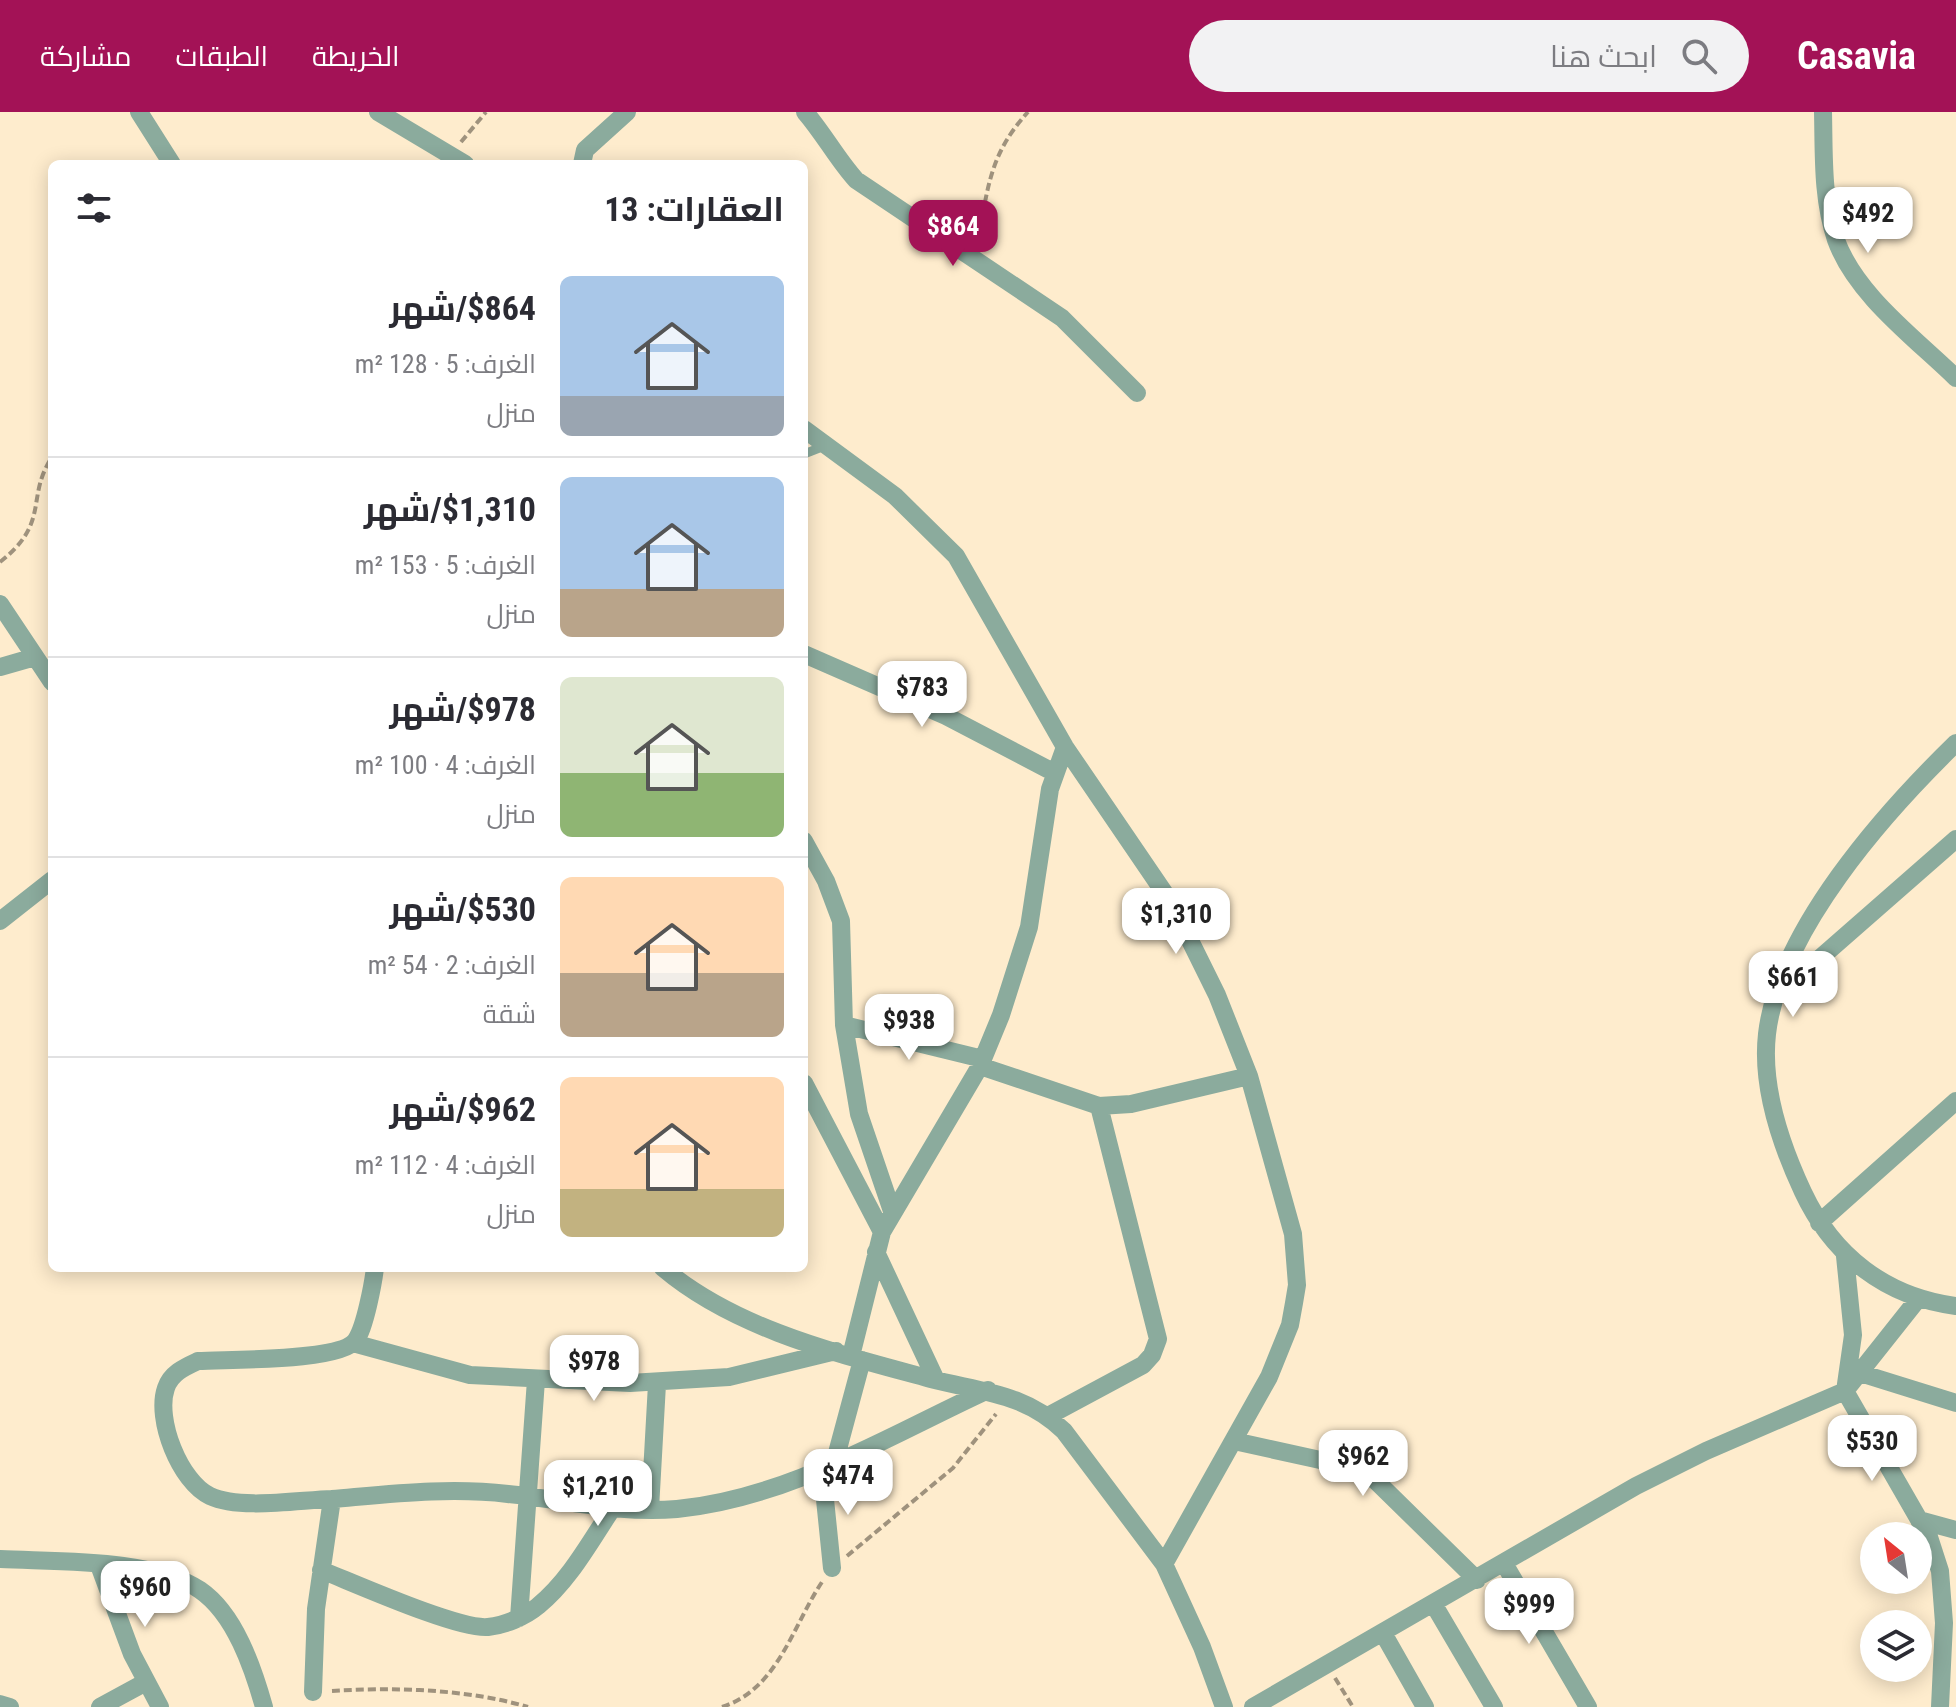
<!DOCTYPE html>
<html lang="ar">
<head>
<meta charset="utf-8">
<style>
	:root { --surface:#fff; --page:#f2f2f3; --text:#2b2b33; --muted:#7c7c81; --line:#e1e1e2; --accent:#a31256 }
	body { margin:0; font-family:"Roboto Condensed",Cairo,sans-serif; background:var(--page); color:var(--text); direction:rtl; height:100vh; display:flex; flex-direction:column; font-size:30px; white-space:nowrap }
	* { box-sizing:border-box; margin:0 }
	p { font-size:26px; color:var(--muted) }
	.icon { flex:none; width:44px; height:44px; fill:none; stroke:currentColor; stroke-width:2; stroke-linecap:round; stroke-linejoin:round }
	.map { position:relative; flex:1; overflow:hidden; direction:ltr }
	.side { position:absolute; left:48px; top:48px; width:760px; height:1112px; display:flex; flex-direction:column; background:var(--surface); border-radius:12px; box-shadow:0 4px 20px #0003; direction:rtl }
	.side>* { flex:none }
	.needle { width:52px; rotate:330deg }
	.controls { position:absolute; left:1860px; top:1410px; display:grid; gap:16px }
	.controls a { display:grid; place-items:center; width:72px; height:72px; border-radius:50%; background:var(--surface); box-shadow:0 4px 20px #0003; font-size:40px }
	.price { position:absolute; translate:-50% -68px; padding:0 18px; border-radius:16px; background:#fff; color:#222; font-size:26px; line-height:52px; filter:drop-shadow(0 2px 4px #0008) }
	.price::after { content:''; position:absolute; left:50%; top:48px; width:24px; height:18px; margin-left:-12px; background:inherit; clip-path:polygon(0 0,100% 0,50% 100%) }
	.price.on { background:var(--accent); color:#fff }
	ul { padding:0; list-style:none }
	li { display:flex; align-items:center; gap:24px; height:200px; padding:0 24px }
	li+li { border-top:2px solid var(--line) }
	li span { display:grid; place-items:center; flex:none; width:224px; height:160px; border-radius:12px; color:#555 }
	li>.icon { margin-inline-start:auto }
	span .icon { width:96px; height:96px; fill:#fffc; stroke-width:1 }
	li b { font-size:34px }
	h2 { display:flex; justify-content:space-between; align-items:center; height:96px; padding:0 24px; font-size:34px }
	header { display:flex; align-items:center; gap:48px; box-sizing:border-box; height:112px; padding:0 40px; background:var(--accent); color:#fff }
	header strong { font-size:38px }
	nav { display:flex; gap:44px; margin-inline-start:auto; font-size:28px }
	.search { width:560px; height:72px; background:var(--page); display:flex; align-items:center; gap:20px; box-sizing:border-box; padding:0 28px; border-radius:44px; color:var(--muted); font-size:30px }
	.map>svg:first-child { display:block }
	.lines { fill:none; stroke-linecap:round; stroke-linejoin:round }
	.path { stroke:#9f927d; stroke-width:4; stroke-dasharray:8 4; stroke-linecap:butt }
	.lane { stroke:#8bab9d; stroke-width:9 }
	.street { stroke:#8bab9d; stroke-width:18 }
</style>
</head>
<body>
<header>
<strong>Casavia</strong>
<div class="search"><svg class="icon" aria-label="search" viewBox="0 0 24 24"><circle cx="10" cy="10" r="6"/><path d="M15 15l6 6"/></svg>ابحث هنا</div>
<nav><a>الخريطة</a><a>الطبقات</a><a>مشاركة</a></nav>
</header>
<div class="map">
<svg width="1956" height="1595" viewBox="0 0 1956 1595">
	<rect width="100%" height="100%" fill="#feeccd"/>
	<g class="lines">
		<path class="path" d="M461,30L486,0
			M978,126C989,72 990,42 1028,0
			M0,450C51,410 25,386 52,345
			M847,1444L953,1356L996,1302
			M1335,1566L1353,1595
			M332,1579C396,1575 467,1577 528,1595
			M722,1595C778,1577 792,1515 822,1470"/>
		<path class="lane" d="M804,342L827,333"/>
		<path class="street" d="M139,0L172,52
			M378,0L465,52
			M805,0C824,22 837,47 856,68L1062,206L1137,281
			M1823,0C1824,43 1822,86 1836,128C1856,183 1915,226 1956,266
			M582,52L585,38L627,0
			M804,317L895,384L956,444L1065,635L1172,792L1217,883L1249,964L1293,1122L1297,1173L1294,1191L1290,1213L1269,1265L1164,1452
			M0,492L52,570
			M804,542L946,604L1055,661
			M0,555L35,545
			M1956,631C1884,701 1779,819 1767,922C1761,975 1781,1033 1803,1080C1833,1144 1886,1185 1956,1194
			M804,729L826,769L841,809L844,913L859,1002L892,1099
			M0,809L52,768
			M1778,883L1956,727
			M844,913L983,947
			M980,954L1099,994L1131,992L1249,964
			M804,971L882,1120
			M1819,1111L1956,989
			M876,1140L936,1268
			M1845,1144L1853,1223L1845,1279L1929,1425L1940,1459L1944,1511L1940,1595
			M663,1156C736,1218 840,1242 931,1267C981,1280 1025,1281 1064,1319L1164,1452L1202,1535L1224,1595
			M353,1231L470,1263L630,1271L729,1265L836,1239
			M851,1244L882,1120L980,954L1001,903L1029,815L1050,677L1065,635
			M1860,1261L1956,1291
			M1048,1304L1143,1253L1152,1243L1158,1227L1099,994
			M1234,1329L1343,1353L1375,1368L1477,1468
			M834,1352L862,1248
			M822,1358L832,1456
			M332,1387C299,1388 240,1398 210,1384C180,1370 155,1307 166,1276C171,1261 185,1255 198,1249C227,1247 341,1250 356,1228C365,1215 373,1172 375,1156
			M650,1397L657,1272
			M1919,1408L1956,1418
			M0,1447C56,1450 153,1446 200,1478C235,1502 253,1556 264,1595
			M99,1453L132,1542L160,1595
			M1505,1453L1588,1595
			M321,1458C354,1471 459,1518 488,1515C505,1513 525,1505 538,1494C569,1469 590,1430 612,1397
			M1434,1493L1494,1595
			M519,1506L536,1268
			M1383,1521L1425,1595
			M313,1580L316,1497L332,1387C391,1382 449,1375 508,1382C565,1388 620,1402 677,1397C789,1386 888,1324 988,1278
			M0,1592L10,1595
			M100,1595L146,1570
			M1253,1595L1636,1374L1706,1339L1845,1279L1918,1187"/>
	</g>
</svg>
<div class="controls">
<a><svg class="needle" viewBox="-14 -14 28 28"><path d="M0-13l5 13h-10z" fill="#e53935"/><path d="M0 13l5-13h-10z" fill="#7c7c81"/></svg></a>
<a><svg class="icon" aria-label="layers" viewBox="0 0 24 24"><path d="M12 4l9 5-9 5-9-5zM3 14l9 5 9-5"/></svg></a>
</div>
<b class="price" style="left:1868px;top:143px">$492</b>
<b class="price on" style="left:953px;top:156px">$864</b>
<b class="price" style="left:922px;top:617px">$783</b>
<b class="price" style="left:1176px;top:844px">$1,310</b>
<b class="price" style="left:1793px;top:907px">$661</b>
<b class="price" style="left:909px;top:950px">$938</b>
<b class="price" style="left:594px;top:1291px">$978</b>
<b class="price" style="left:1872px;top:1371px">$530</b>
<b class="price" style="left:1363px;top:1386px">$962</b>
<b class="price" style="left:848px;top:1405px">$474</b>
<b class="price" style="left:598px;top:1416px">$1,210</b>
<b class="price" style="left:145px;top:1517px">$960</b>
<b class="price" style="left:1529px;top:1534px">$999</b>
<section class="side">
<h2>العقارات: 13<svg class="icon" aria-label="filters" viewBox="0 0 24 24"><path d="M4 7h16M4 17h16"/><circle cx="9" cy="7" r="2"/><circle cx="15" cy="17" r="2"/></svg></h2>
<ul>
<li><span style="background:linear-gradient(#a9c7e8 75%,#9aa5b1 0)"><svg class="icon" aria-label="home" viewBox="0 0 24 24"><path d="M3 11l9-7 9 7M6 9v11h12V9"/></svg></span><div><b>$864/شهر</b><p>الغرف: 5 · 128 m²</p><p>منزل</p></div></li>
<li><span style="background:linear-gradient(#a9c7e8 70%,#b9a48a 0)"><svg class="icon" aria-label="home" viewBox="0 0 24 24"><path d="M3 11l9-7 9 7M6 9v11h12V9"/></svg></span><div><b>$1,310/شهر</b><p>الغرف: 5 · 153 m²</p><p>منزل</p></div></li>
<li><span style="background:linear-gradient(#dfe7d0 60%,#8fb573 0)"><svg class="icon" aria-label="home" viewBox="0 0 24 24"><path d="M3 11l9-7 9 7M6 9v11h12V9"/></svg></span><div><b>$978/شهر</b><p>الغرف: 4 · 100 m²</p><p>منزل</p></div></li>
<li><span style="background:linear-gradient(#ffd9b3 60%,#b9a48a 0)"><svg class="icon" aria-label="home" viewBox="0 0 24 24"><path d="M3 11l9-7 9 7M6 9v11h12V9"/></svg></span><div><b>$530/شهر</b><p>الغرف: 2 · 54 m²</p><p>شقة</p></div></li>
<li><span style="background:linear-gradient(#ffd9b3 70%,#c2b280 0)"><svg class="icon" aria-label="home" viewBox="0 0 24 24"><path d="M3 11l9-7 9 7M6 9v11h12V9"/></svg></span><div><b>$962/شهر</b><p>الغرف: 4 · 112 m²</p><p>منزل</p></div></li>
</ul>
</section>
</div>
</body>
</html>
